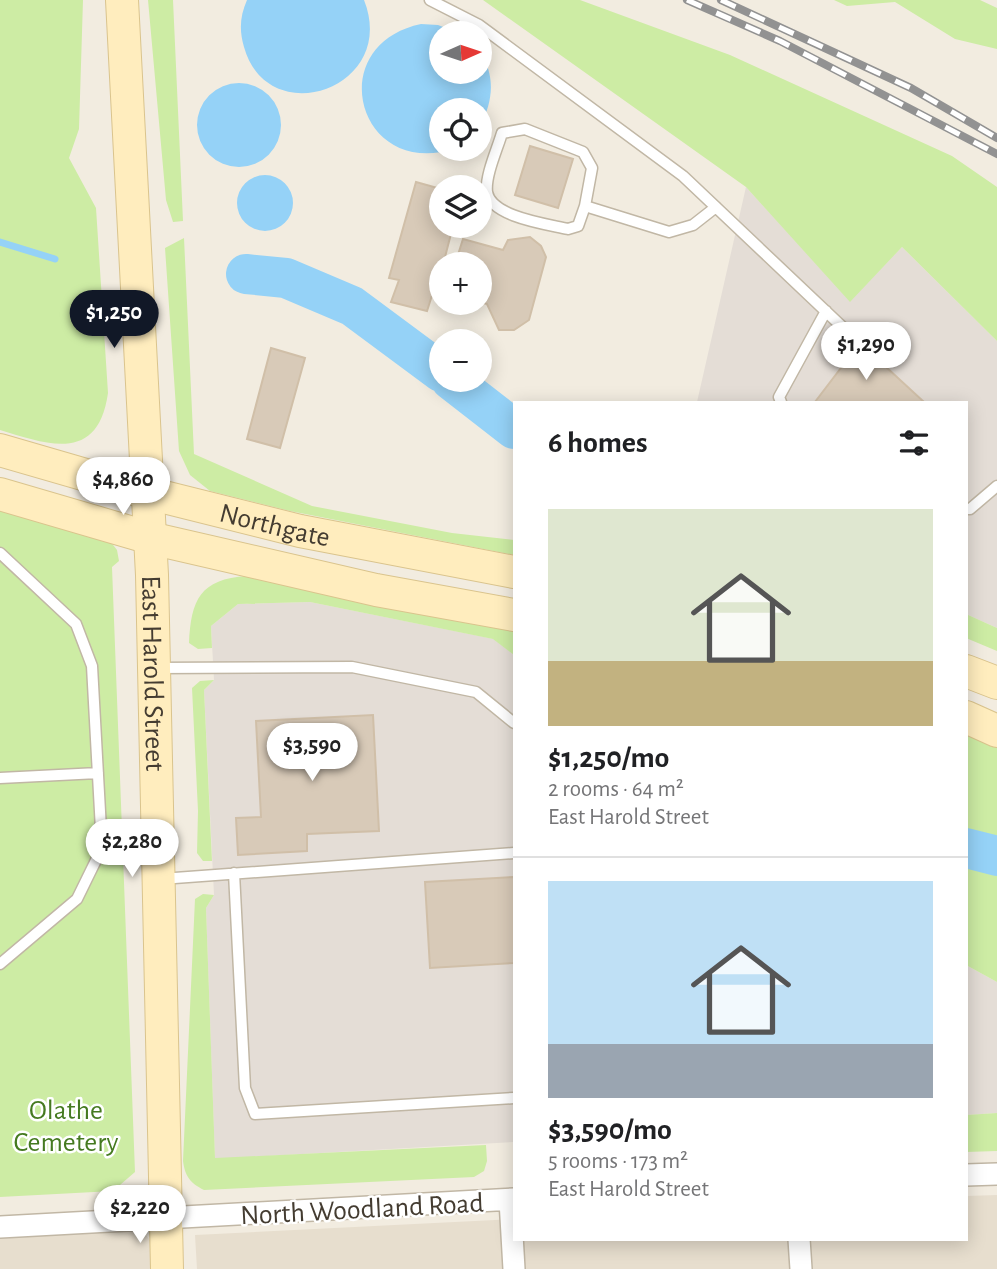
<!DOCTYPE html>
<html lang="en">
<head>
<meta charset="utf-8">
<style>
	:root { --surface:#fff; --page:#f6f6f6; --text:#202124; --muted:#757577; --line:#e0e0e0; --accent:#111827 }
	body { margin:0; font-family:"Alegreya Sans",sans-serif; background:var(--page); color:var(--text); height:100vh; display:flex; flex-direction:column; font-size:26px; white-space:nowrap }
	* { box-sizing:border-box; margin:0 }
	p { font-size:23px; color:var(--muted) }
	.icon { flex:none; width:38px; height:38px; fill:none; stroke:currentColor; stroke-width:2; stroke-linecap:round; stroke-linejoin:round }
	.map { position:relative; flex:1; overflow:hidden }
	.sheet { position:absolute; left:513px; top:401px; width:455px; height:840px; display:flex; flex-direction:column; background:var(--surface); border-radius:0px; box-shadow:0 4px 18px #0003 }
	.sheet>* { flex:none }
	.needle { width:46px; rotate:87deg }
	.tools { position:absolute; left:429px; top:21px; display:grid; gap:14px }
	.tools a { display:grid; place-items:center; width:63px; height:63px; border-radius:50%; background:var(--surface); box-shadow:0 4px 18px #0003; font-size:35px }
	.price { position:absolute; translate:-50% -60px; padding:0 16px; border-radius:24px; background:#fff; color:#222; font-size:23px; line-height:46px; filter:drop-shadow(0 2px 4px #0008) }
	.price::after { content:''; position:absolute; left:50%; top:42px; width:21px; height:16px; margin-left:-10px; background:inherit; clip-path:polygon(0 0,100% 0,50% 100%) }
	.price.current { background:var(--accent); color:#fff }
	ul { padding:0; list-style:none }
	li { display:grid; align-content:center; gap:14px; height:371px; padding:0 35px }
	li+li { border-top:2px solid var(--line) }
	li span { display:grid; place-items:center; height:217px; border-radius:0px; color:#555 }
	li>.icon { margin-inline-start:auto }
	span .icon { width:126px; height:126px; fill:#fffc; stroke-width:1 }
	li b { font-size:30px }
	h2 { display:flex; justify-content:space-between; align-items:center; height:84px; padding:0 35px; font-size:30px }
	.map>svg:first-child { display:block }
	.residential { fill:#e7dece }
	.industrial { fill:#e4ddd6 }
	.green { fill:#cdeca4 }
	.water { fill:#95d2f7 }
	.lines { fill:none; stroke-linecap:round; stroke-linejoin:round }
	.stream { stroke:#95d2f7; stroke-width:7 }
	.river { stroke:#95d2f7; stroke-width:40 }
	.building { fill:#d8cab8; stroke:#d0bfa8; stroke-width:2 }
	.service-casing { stroke:#c1b7a5; stroke-width:13 }
	.minor-casing { stroke:#c1b7a5; stroke-width:24 }
	.secondary-casing { stroke:#dac48d; stroke-width:34 }
	.service { stroke:#fff; stroke-width:10 }
	.minor { stroke:#fff; stroke-width:21 }
	.secondary { stroke:#ffedbe; stroke-width:32 }
	.rail-casing { stroke:#929292; stroke-width:8 }
	.rail { stroke:#fff; stroke-width:5; stroke-dasharray:16; stroke-linecap:butt }
	.labels { text-anchor:middle; stroke-width:5; stroke-linejoin:round; paint-order:stroke }
	.street-label { font-size:28px; fill:#443c31; stroke:#fff }
	.park-label { font-size:28px; fill:#457a20; stroke:#fff }
</style>
</head>
<body>
<div class="map">
<svg width="997" height="1269" viewBox="0 0 997 1269">
	<rect width="100%" height="100%" fill="#f2ece0"/>
	<path class="residential" d="M997,1195V1269H197L195,1235L514,1219V1239H966V1196Z
		M141,1229L150,1240L153,1269H0V1236Z"/>
	<path class="industrial" d="M746,187L850,301L902,247L997,341V628L966,614V402H697Z
		M310,602L494,639L514,655V1142L215,1159L206,908L214,895L204,690L214,680L211,626L238,604Z
		M966,965L997,982V1113L966,1115Z"/>
	<path class="green" d="M0,0H83L79,129L69,158L96,208L108,393C98,463 49,445 0,430Z
		M148,0H173L183,221L173,222L166,200Z
		M483,0H580L730,55L952,156L997,187V341L902,247L850,302L746,187Z
		M834,0H980L997,8V49L955,39L895,2L847,6Z
		M184,238L194,454L312,506L452,533L514,540V555L290,511L210,491L190,475L179,451L165,248Z
		M0,506L110,541L117,550L119,561L112,567L135,1172L113,1191L0,1197Z
		M247,576L514,625V655L493,639L310,602L238,604L211,626L212,648L198,649L189,643C191,600 200,579 247,576Z
		M966,614L997,628V651L966,638Z
		M214,680L204,690L212,861H203L197,853L198,811L192,688L200,681Z
		M966,729L997,744V982L966,965Z
		M203,894L214,895L206,908L215,1158L486,1145L487,1161L484,1171L474,1177L204,1190C190,1183 185,1176 183,1161L195,899Z
		M997,1113V1151L966,1152V1115Z"/>
	<path class="water" d="M247,0H364C399,88 268,133 244,47C239,30 240,16 247,0Z
		M421,24L438,25L459,33H441V72H480V52C496,76 493,102 480,126V110H441V149H454C357,179 322,45 421,24Z
		M197 125a42 42 0 1 1 84 0a42 42 0 1 1-84 0Z
		M237 203a28 28 0 1 1 56 0a28 28 0 1 1-56 0Z"/>
	<g class="lines">
		<path class="stream" d="M0,242L55,259"/>
		<path class="river" d="M246,274L286,278L352,306L441,372
			M451,380L514,429
			M966,848L997,856"/>
	</g>
	<path class="building" d="M530,146L573,159L558,208L515,195Z
		M416,182L441,189V226H453L445,257L457,258L463,239L503,250L508,240L530,237L541,246L546,257L529,320L514,330H499L487,304L480,302V264H441V291L434,289L427,311L391,302L399,280L389,278Z
		M860,343L924,402H815Z
		M271,348L305,358L280,448L247,439Z
		M373,715L379,831L307,834V851L238,855L236,818L261,817L256,721Z
		M514,877V963L430,968L425,882Z"/>
	<g class="lines">
		<defs>
			<path id="service" d="M430,0L479,25L683,176L854,338
				M585,206L578,226L568,229C547,224 491,217 487,192C485,176 497,150 502,133L525,129L583,152L592,168L585,206L669,232L693,225L716,207
				M781,402L779,397L826,311
				M966,509H970L997,486
				M0,553L76,624L92,666L102,848L77,899L0,964
				M156,668L352,667L476,692L514,723
				M0,778L98,773
				M234,873L245,1088L255,1114L514,1098
				M161,879L514,853"/>
			<path id="minor" d="M966,1175L997,1174
				M510,1200L514,1269
				M0,1227L514,1199
				M799,1239L801,1269"/>
			<g id="secondary">
				<path id="s1" d="M122,0L152,575L167,1269"/>
				<path id="s2" d="M0,450L148,493L300,531L514,572"/>
				<path d="M0,494L150,538L376,590L514,615"/>
				<path d="M966,671L997,683"/>
				<path d="M966,717L997,731"/>
			</g>
		</defs>
		<use href="#service" class="service-casing"/>
		<use href="#minor" class="minor-casing"/>
		<use href="#secondary" class="secondary-casing"/>
		<use href="#service" class="service"/>
		<use href="#minor" class="minor"/>
		<use href="#secondary" class="secondary"/>
		<defs>
			<path id="rail" d="M687,0L780,41L997,154
				M721,0L911,88L997,138"/>
		</defs>
		<use href="#rail" class="rail-casing"/>
		<use href="#rail" class="rail"/>
	</g>
	<g class="labels">
		<g class="street-label">
			<text dy="10" stroke="none"><textPath href="#s2" startOffset="285">Northgate</textPath></text>
			<text dy="10" stroke="none"><textPath href="#s1" startOffset="674">East Harold Street</textPath></text>
			<text transform="translate(362 1208) rotate(-3)" y="10">North Woodland Road</text>
		</g>
		<g class="park-label">
			<text x="66" y="1119">Olathe<tspan x="66" dy="32">Cemetery</tspan></text>
		</g>
	</g>
</svg>
<div class="tools">
<a><svg class="needle" viewBox="-14 -14 28 28"><path d="M0-13l5 13h-10z" fill="#e53935"/><path d="M0 13l5-13h-10z" fill="#757577"/></svg></a>
<a><svg class="icon" aria-label="locate" viewBox="0 0 24 24"><circle cx="12" cy="12" r="6"/><path d="M12 2v4M12 18v4M2 12h4M18 12h4"/></svg></a>
<a><svg class="icon" aria-label="layers" viewBox="0 0 24 24"><path d="M12 4l9 5-9 5-9-5zM3 14l9 5 9-5"/></svg></a>
<a>+</a>
<a>−</a>
</div>
<b class="price current" style="left:114px;top:350px">$1,250</b>
<b class="price" style="left:866px;top:382px">$1,290</b>
<b class="price" style="left:123px;top:517px">$4,860</b>
<b class="price" style="left:312px;top:783px">$3,590</b>
<b class="price" style="left:132px;top:879px">$2,280</b>
<b class="price" style="left:140px;top:1245px">$2,220</b>
<section class="sheet">
<h2>6 homes<svg class="icon" aria-label="filters" viewBox="0 0 24 24"><path d="M4 7h16M4 17h16"/><circle cx="9" cy="7" r="2"/><circle cx="15" cy="17" r="2"/></svg></h2>
<ul>
<li><span style="background:linear-gradient(#dfe7d0 70%,#c2b280 0)"><svg class="icon" aria-label="home" viewBox="0 0 24 24"><path d="M3 11l9-7 9 7M6 9v11h12V9"/></svg></span><div><b>$1,250/mo</b><p>2 rooms · 64 m²</p><p>East Harold Street</p></div></li>
<li><span style="background:linear-gradient(#bfe0f5 75%,#9aa5b1 0)"><svg class="icon" aria-label="home" viewBox="0 0 24 24"><path d="M3 11l9-7 9 7M6 9v11h12V9"/></svg></span><div><b>$3,590/mo</b><p>5 rooms · 173 m²</p><p>East Harold Street</p></div></li>
</ul>
</section>
</div>
</body>
</html>
